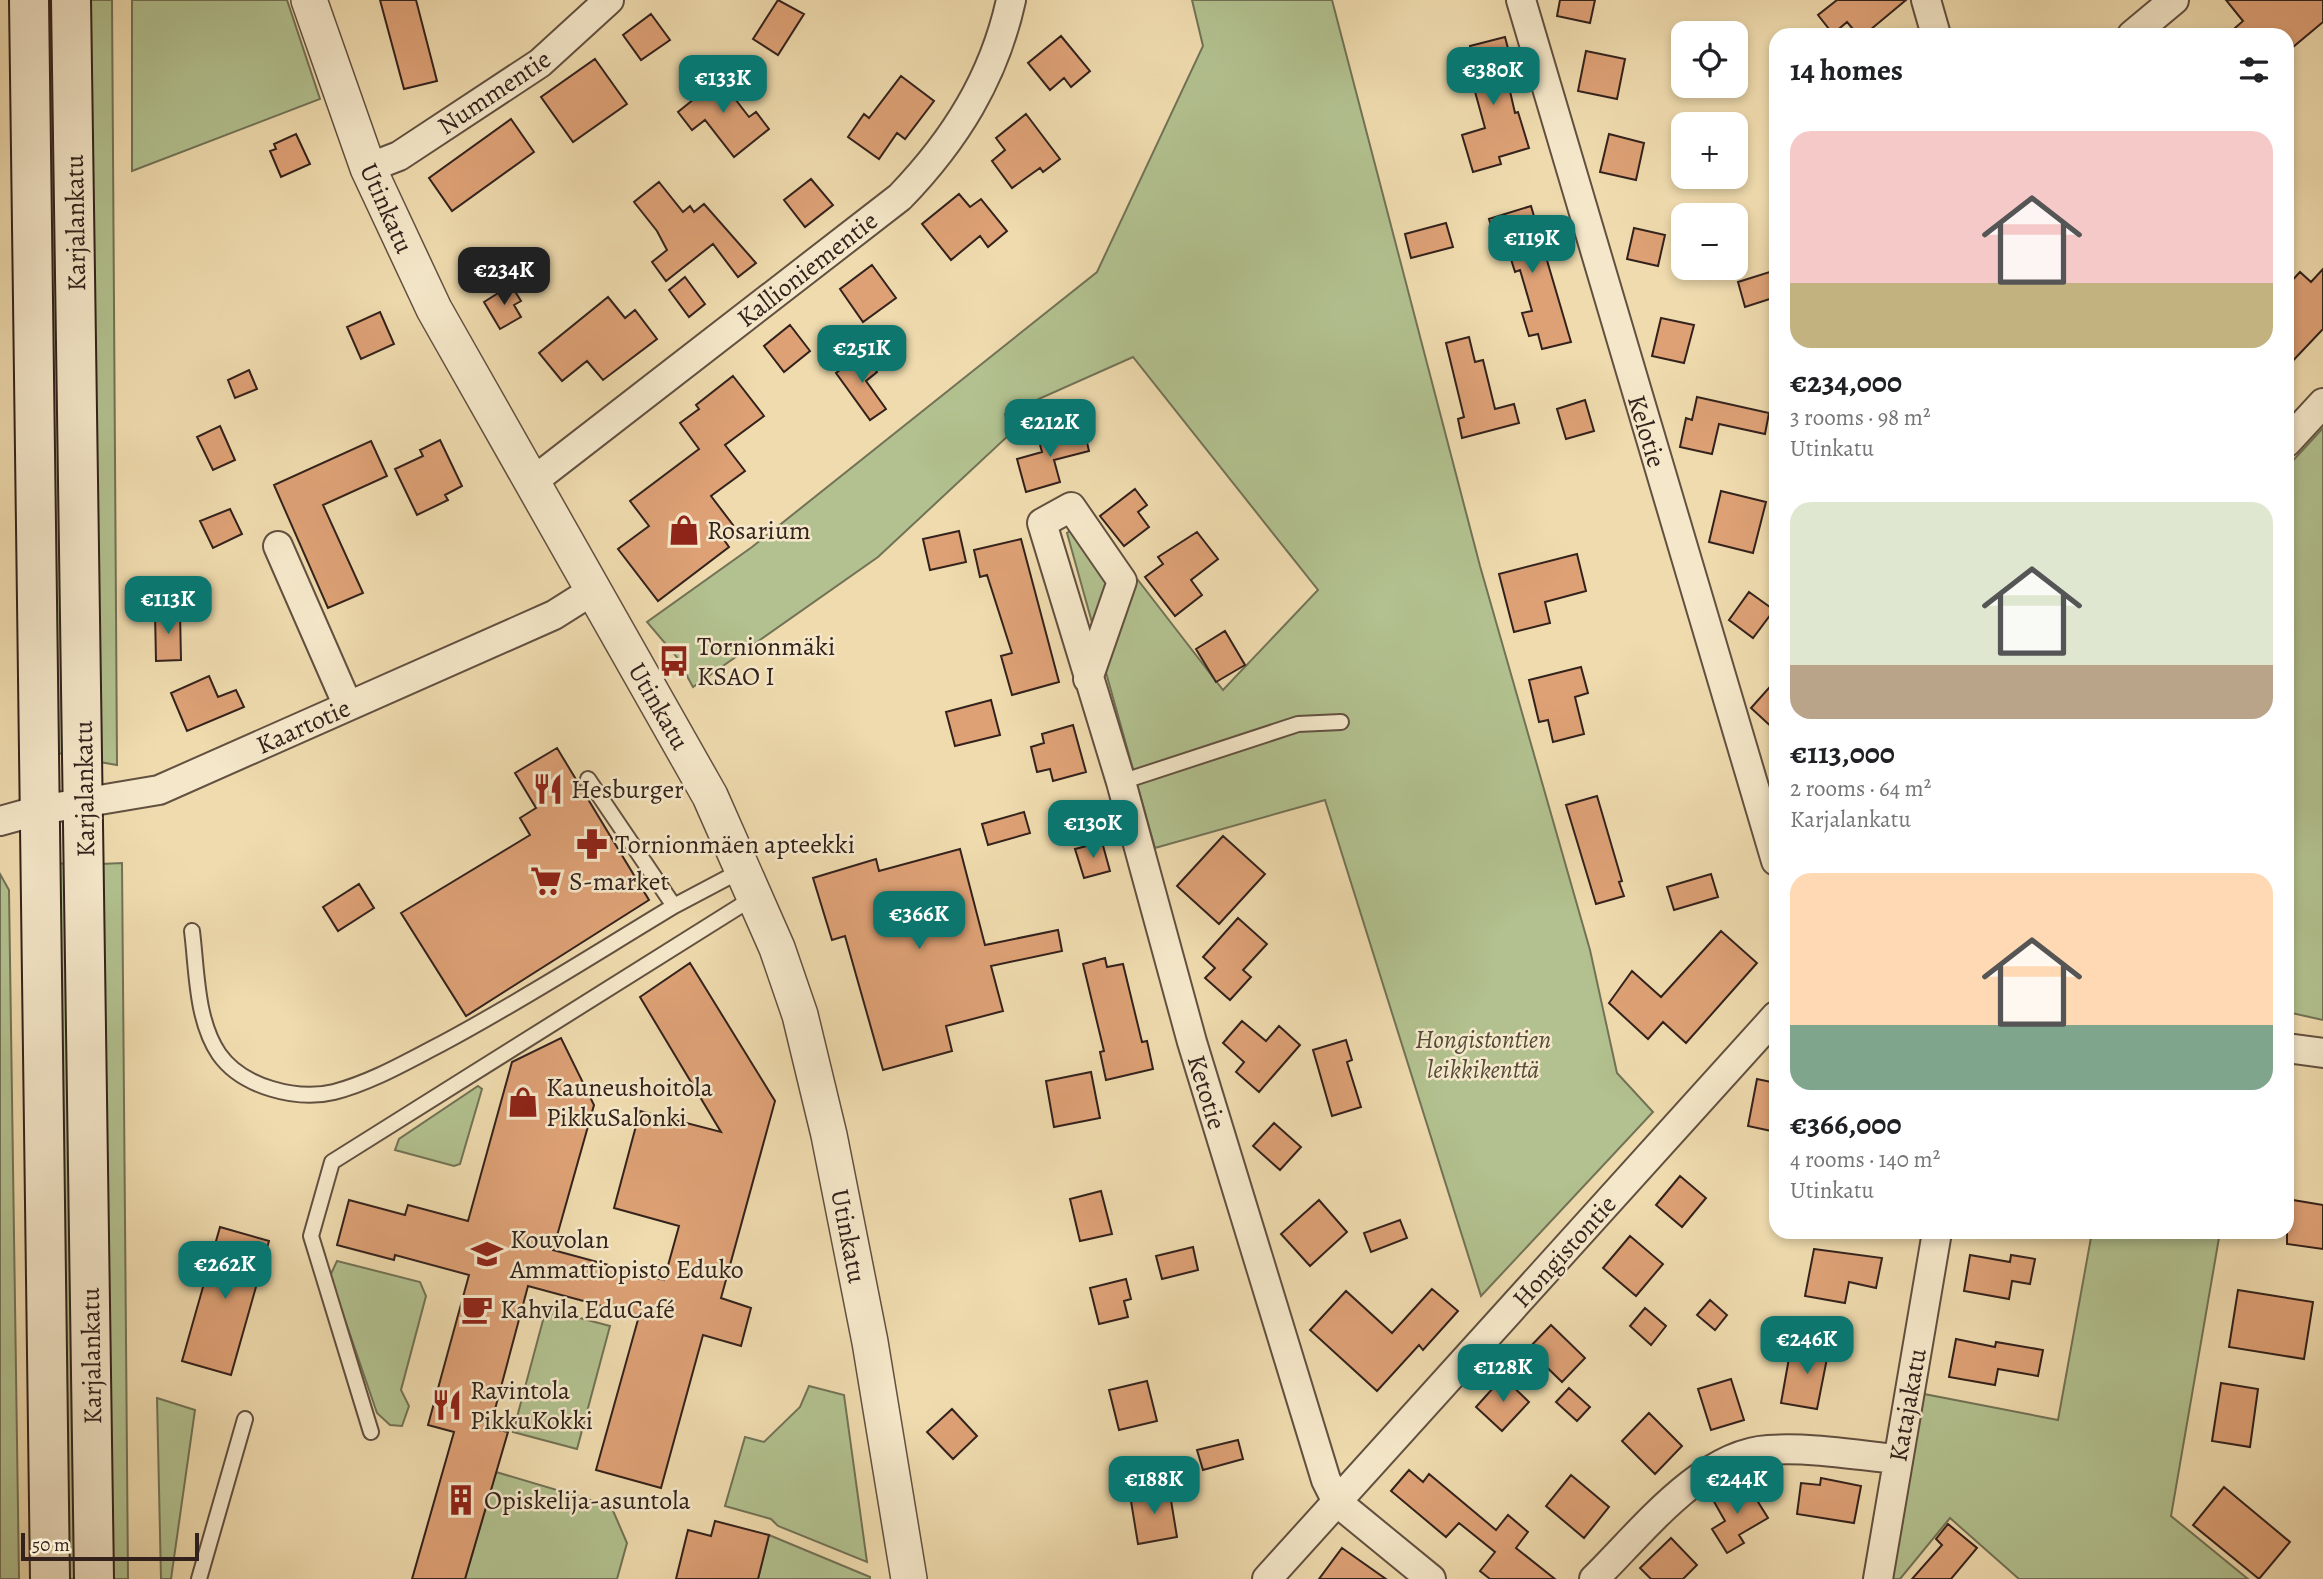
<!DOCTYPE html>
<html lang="en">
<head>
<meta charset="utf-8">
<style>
	:root { --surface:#fff; --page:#f6f6f6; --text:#202124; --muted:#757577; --accent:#0f766e }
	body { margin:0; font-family:Alegreya,serif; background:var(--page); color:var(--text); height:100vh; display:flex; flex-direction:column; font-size:26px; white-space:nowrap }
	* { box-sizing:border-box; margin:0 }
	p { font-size:23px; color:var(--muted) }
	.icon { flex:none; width:38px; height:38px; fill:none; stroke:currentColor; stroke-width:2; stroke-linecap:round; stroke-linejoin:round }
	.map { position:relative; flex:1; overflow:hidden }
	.side { position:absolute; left:1769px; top:28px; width:525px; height:1211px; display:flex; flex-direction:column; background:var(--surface); border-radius:21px; box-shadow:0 4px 10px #0003 }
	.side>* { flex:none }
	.controls { position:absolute; left:1671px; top:21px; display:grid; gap:14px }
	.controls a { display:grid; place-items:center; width:77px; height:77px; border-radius:14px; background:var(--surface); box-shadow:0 4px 10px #0003; font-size:35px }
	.scale { position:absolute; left:21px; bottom:18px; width:178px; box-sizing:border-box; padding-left:7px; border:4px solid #33221c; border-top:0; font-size:19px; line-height:24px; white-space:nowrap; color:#33221c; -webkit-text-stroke:5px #f5e8ca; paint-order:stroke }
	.price { position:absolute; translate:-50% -60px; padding:0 16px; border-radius:14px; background:var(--accent); color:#fff; font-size:23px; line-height:46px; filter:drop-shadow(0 2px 4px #0008) }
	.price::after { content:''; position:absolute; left:50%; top:42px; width:21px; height:16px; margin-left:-10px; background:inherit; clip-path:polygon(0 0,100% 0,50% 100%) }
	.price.active { background:#222; color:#fff }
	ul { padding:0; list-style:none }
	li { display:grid; align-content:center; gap:14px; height:371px; padding:0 21px }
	li span { display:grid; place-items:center; height:217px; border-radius:21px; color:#555 }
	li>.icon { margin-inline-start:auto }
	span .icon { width:126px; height:126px; fill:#fffc; stroke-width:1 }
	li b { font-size:30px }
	h2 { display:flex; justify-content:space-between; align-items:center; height:84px; padding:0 21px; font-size:30px }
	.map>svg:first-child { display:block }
	.green { fill:#b2c18f; stroke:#727256; stroke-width:2 }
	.building { fill:#dea176; stroke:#33221c; stroke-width:2 }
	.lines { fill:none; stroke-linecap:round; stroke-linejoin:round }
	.service-casing { stroke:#625040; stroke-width:18 }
	.minor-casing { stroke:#625040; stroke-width:32 }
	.tertiary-casing { stroke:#625040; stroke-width:38 }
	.secondary-casing { stroke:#33221c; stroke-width:42 }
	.service { stroke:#f5e8ca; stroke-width:14 }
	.minor { stroke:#f5e8ca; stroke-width:28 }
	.tertiary { stroke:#f5e8ca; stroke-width:35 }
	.secondary { stroke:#f5e8ca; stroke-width:38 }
	.labels { text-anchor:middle; stroke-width:5; stroke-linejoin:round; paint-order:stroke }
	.street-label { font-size:26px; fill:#33221c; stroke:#f5e8ca }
	.poi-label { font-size:26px; fill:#33221c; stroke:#f5e8ca; text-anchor:start }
	.park-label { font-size:26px; font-style:italic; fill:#534a39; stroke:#f5e8ca }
</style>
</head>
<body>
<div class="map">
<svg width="2323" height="1579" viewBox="0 0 2323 1579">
	<rect width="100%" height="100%" fill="#efdbae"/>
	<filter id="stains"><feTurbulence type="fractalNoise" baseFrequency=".00286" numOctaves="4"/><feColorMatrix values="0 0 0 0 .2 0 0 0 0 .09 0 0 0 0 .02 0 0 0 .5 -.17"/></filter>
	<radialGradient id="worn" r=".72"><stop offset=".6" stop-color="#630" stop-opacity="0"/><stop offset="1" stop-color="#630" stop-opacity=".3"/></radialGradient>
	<path class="green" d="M44,0H56L70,753L53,754Z
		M91,0H112L117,765L94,761Z
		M132,0H287L320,99L132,171Z
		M1192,0H1332L1480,566L1590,950L1617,1073L1653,1112L1481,1296L1325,800L1155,848L1067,533L1090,518L1223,690L1318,590L1133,357L1005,414L1010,434L878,557L693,687L676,656L647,622L752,547L1097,272L1203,46Z
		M2323,428V1020L2287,1012V467Z
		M72,863L81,1579H67L54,864Z
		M122,863L128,1579H110L101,864Z
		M0,874L9,890L19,1579H0Z
		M478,1086L482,1089L460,1164L454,1166L395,1150L399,1139Z
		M2092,1232H2220L2171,1516L2248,1579H2019L1950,1518L1900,1579H1891L1924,1394L2058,1420Z
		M337,1261L420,1282L426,1296L401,1390L409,1406L402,1426L390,1425L377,1413L330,1276Z
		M546,1309L610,1326L577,1449L513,1432Z
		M809,1386L844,1395L867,1562L778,1526L771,1519L725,1506L745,1437L764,1442L800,1407Z
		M157,1398L195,1410L171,1579H161Z
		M496,1472L611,1506L627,1543L617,1579H465Z
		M769,1535L870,1577V1579H758Z"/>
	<path class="building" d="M380,0H416L437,81L404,89Z
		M778,0L804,14L778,55L753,39Z
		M1560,0H1595L1590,23L1557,16Z
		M1837,0H1906L1864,35H1858L1847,22L1833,34L1818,15Z
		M2226,0H2323V22L2287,52V35H2227L2243,21Z
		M651,14L670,40L641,60L623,35Z
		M1061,36L1090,71L1071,87L1064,78L1050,90L1028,63Z
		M1505,37L1514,71L1506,74L1515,113L1518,112L1529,148L1499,157L1501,164L1473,172L1462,135L1485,128L1466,59L1473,57L1470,46Z
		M1586,51L1625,59L1617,99L1578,91Z
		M595,59L627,104L573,142L541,97Z
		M712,69L749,117L756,112L769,129L734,157L705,120L692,130L678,112L704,91L696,82Z
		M901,76L934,101L905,139L897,133L879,159L848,137L864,114L869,118Z
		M1026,114L1060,159L1043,172L1040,168L1012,188L992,161L1005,150L996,138Z
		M511,119L534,152L452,211L429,178Z
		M296,134L310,164L281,177L270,151L276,149L274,144Z
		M1609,134L1644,143L1636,180L1600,172Z
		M811,179L833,205L805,227L784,200Z
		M659,182L683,212L690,206L694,212L704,204L756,263L738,277L713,244L666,281L652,262L667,250L657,231L634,202Z
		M959,194L970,207L981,199L1007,231L988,247L980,236L951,260L922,224Z
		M1531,206L1571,342L1542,349L1538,334L1529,336L1522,313L1532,311L1520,270L1515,272L1510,256L1501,259L1489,219Z
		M1446,223L1453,247L1411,258L1405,234Z
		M1634,228L1665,235L1658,266L1627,259Z
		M872,265L896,298L863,322L840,289Z
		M2323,269V329L2287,367V286L2300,272L2311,282Z
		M1776,270V297L1745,307L1738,282Z
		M685,277L705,304L689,317L669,290Z
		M511,285L521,301L514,305L521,317L500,329L484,302Z
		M608,297L625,318L635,310L657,339L603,380L587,361L562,381L539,353Z
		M380,312L394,344L361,359L347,327Z
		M1661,318L1694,325L1684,363L1652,356Z
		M790,325L810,351L784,372L764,346Z
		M1469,337L1475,362L1483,360L1495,409L1514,404L1519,423L1462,438L1458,419L1464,417L1446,343Z
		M863,353L877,372L866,381L886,409L870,420L836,373Z
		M249,370L257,389L235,398L228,380Z
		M733,376L764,416L725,445L745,471L711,496L733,525L720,534L729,547L658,601L618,549L649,526L630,501L699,449L680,423L699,409L696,405Z
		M1697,397L1769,413L1765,434L1719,424L1712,454L1680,447L1686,418L1692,420Z
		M1585,400L1594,431L1566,439L1557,409Z
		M220,426L235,460L213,470L197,437Z
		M1084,429L1089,451L1054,460L1060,482L1026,492L1017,459L1042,452L1039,441Z
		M440,440L462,486L445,495L448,500L417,515L395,469L423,456L420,450Z
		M371,441L387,476L323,505L363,593L328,608L274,485Z
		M1135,489L1147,505L1138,512L1149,527L1124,546L1100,516Z
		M1721,491L1766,502L1753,553L1709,542Z
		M230,509L242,534L213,548L200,521Z
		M959,531L966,562L930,570L923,539Z
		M1197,532L1218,559L1191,580L1202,595L1175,616L1145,577L1163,564L1158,557Z
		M1021,539L1059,682L1012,695L1001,656L1012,653L987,575L980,577L974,550Z
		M1577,554L1586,591L1545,602L1550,623L1514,632L1499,574Z
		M1749,592L1774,610L1753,638L1729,620Z
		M180,611L181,660L156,661L155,612Z
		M1225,631L1245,665L1216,682L1196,649Z
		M1581,667L1588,693L1575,697L1584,734L1553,742L1548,720L1539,722L1529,680Z
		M209,676L218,697L236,690L244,707L187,731L171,693Z
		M1776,680V731L1751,708Z
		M991,700L1000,735L955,746L946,712Z
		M1073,725L1086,772L1053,781L1050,769L1037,772L1031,747L1044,743L1042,734Z
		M557,748L649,900L466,1016L401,913L530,835L520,818L536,808L515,773Z
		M1597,796L1622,881L1619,882L1624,896L1596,904L1566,805Z
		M1024,812L1030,833L988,845L982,824Z
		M1223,836L1265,874L1219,924L1177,886Z
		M1102,842L1110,871L1084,878L1075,849Z
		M960,849L985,945L1058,930L1062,951L991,966L1003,1011L946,1026L952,1051L883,1070L845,936L832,940L813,878L876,859L879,871Z
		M1711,874L1718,897L1674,910L1667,887Z
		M359,884L374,908L338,931L323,907Z
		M1238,918L1267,944L1243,970L1251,977L1230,1000L1205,978L1215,968L1203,957Z
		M1721,931L1757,963L1686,1043L1663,1022L1648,1039L1609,1003L1632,971L1661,997Z
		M1105,958L1107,967L1123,964L1142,1042L1147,1041L1153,1069L1106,1080L1100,1052L1104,1051L1083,964Z
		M690,963L775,1101L721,1298L751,1308L741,1346L703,1335L661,1488L596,1470L639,1316L528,1286L490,1428L508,1432L465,1579H412L454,1432L428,1425L469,1275L395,1255L394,1260L337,1245L349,1200L405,1215L408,1205L468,1221L512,1062L561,1038L594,1105L553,1250L664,1280L679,1226L614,1208L640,1111L721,1132L640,997Z
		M1242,1021L1266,1041L1279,1026L1300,1045L1259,1092L1236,1072L1244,1062L1223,1043Z
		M1346,1040L1352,1060L1347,1062L1361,1107L1332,1116L1313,1050Z
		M1091,1072L1100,1118L1054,1127L1046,1081Z
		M1757,1079L1776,1083V1132L1748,1126Z
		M1274,1123L1301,1147L1280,1170L1253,1146Z
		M1680,1176L1706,1198L1682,1227L1656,1205Z
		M1101,1191L1112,1234L1080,1241L1070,1199Z
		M2287,1199L2323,1205V1249L2287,1244Z
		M1319,1200L1347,1232L1310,1266L1281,1234Z
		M1400,1220L1407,1238L1371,1252L1364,1233Z
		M220,1227L269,1241L231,1375L182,1361Z
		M1630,1236L1663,1264L1636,1296L1603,1268Z
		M1193,1247L1198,1270L1162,1279L1156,1256Z
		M1814,1249L1882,1258L1876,1288L1849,1282L1845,1303L1805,1296Z
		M1970,1255L2010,1262L2011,1255L2035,1259L2030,1284L2012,1281L2009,1299L1964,1291Z
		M1126,1279L1131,1299L1124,1301L1128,1317L1099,1324L1090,1288Z
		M1432,1289L1458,1311L1423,1350L1419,1345L1377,1391L1310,1330L1346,1291L1392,1333Z
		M2238,1290L2313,1302L2304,1359L2229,1347Z
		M1710,1300L1727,1315L1715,1330L1697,1315Z
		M1645,1308L1666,1326L1651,1345L1630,1326Z
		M1551,1325L1585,1358L1562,1382L1528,1349Z
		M1813,1334L1831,1338L1817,1409L1781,1403L1789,1358L1808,1362Z
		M1956,1339L1995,1347L1996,1342L2043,1350L2038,1376L1998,1369L1995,1385L1949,1377Z
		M1503,1377L1529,1402L1502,1431L1476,1407Z
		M1731,1379L1744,1420L1711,1430L1698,1389Z
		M1147,1381L1157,1421L1119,1430L1109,1390Z
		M2221,1383L2258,1389L2250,1447L2212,1441Z
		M1569,1388L1590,1407L1577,1421L1556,1402Z
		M952,1409L977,1436L953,1459L927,1432Z
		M1649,1413L1682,1446L1655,1474L1622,1441Z
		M1238,1440L1243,1459L1203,1470L1197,1450Z
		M1409,1470L1423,1482L1429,1474L1496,1530L1508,1515L1528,1532L1516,1548L1555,1579H1490L1480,1571L1495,1552L1459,1523L1446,1537L1391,1491Z
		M1571,1475L1609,1507L1584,1538L1546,1506Z
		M1821,1478L1861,1486L1854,1523L1797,1514L1801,1483L1820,1485Z
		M1745,1481L1768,1518L1739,1535L1744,1543L1727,1553L1712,1529L1725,1521L1713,1500L1728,1492L1731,1495L1729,1491Z
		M2224,1487L2290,1542L2259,1579L2193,1525Z
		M1169,1488L1177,1537L1138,1544L1130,1495Z
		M715,1521L769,1535L758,1579H676L688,1530L711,1536Z
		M1948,1524L1977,1548L1951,1579H1912L1942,1545L1936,1539Z
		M1671,1538L1697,1565L1683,1579H1651L1640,1568Z
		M1342,1548L1386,1579H1319Z"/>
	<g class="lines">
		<defs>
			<path id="service" d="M1121,782L1298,724L1341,722
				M674,906L744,869
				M192,931C197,971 196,1020 219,1054C242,1087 297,1101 334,1092C372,1082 406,1062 441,1044C520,1002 596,953 674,906L588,779
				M371,1432L311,1236L332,1162L756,896
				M199,1579L245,1419"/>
			<path id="minor" d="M1521,0L1776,861
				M1926,0L1936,35
				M2132,35L2174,0
				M368,168L399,156L540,63L609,0
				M2287,442L2323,403
				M532,482L900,197C955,140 994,78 1011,0
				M278,546L348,706
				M1088,679L1122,581L1071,507L1042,523L1121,782L1192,1042L1326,1480L1337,1502L1431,1579
				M0,821L40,810L159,790L554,615L592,591
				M2287,1048L2323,1053
				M1267,1579L1776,1016
				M1594,1579C1640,1534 1701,1454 1768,1450C1811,1447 1855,1455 1897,1459
				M1878,1579L1937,1232"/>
			<path id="tertiary" d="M309,0L368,168L434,309L710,796L777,948L800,1015L829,1135L870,1342L909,1579"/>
			<path id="secondary" d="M29,0L50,1579
				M71,0L94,1579"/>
		</defs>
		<use href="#service" class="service-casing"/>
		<use href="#minor" class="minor-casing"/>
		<use href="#tertiary" class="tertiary-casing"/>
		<use href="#secondary" class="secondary-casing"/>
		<use href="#service" class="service"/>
		<use href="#minor" class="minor"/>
		<use href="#tertiary" class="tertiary"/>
		<use href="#secondary" class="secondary"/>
	</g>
	<defs>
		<symbol id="shop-bare" viewBox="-9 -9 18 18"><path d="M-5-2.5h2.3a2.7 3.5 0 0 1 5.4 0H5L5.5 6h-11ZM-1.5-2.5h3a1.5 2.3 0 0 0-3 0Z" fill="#8f2418" stroke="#f5e8ca" stroke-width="2.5" paint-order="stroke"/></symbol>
		<symbol id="bus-bare" viewBox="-9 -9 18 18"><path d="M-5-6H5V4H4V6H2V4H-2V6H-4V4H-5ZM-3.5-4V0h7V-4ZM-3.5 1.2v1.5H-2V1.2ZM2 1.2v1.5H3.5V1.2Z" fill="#8f2418" stroke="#f5e8ca" stroke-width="2.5" paint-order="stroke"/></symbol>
		<symbol id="restaurant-bare" viewBox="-9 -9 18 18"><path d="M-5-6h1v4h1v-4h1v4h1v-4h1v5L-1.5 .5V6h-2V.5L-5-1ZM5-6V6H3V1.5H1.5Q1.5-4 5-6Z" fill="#8f2418" stroke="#f5e8ca" stroke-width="2.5" paint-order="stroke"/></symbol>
		<symbol id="pharmacy-bare" viewBox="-9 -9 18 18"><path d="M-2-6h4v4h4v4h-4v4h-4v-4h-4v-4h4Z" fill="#8f2418" stroke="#f5e8ca" stroke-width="2.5" paint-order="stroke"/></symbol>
		<symbol id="supermarket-bare" viewBox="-9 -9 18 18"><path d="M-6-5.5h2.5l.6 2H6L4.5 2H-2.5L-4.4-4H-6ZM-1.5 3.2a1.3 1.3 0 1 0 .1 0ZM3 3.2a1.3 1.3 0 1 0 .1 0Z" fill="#8f2418" stroke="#f5e8ca" stroke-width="2.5" paint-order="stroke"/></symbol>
		<symbol id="school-bare" viewBox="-9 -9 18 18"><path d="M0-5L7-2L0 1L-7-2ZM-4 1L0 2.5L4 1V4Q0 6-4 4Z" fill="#8f2418" stroke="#f5e8ca" stroke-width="2.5" paint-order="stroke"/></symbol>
		<symbol id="cafe-bare" viewBox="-9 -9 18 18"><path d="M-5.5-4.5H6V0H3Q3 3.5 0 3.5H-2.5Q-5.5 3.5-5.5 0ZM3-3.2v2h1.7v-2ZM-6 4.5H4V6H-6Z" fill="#8f2418" stroke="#f5e8ca" stroke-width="2.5" paint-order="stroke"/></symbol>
		<symbol id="building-bare" viewBox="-9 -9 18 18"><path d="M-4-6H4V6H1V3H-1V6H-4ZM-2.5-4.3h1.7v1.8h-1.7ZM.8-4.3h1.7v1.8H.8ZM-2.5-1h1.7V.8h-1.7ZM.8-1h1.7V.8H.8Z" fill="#8f2418" stroke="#f5e8ca" stroke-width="2.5" paint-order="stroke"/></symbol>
	</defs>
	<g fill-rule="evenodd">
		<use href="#shop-bare" x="662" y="508" width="44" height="44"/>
		<use href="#bus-bare" x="652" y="639" width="44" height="44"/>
		<use href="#restaurant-bare" x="526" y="767" width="44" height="44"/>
		<use href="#pharmacy-bare" x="570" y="822" width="44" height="44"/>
		<use href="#supermarket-bare" x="524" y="859" width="44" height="44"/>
		<use href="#shop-bare" x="501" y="1080" width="44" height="44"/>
		<use href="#school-bare" x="465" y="1232" width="44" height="44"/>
		<use href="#cafe-bare" x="455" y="1287" width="44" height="44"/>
		<use href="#restaurant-bare" x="425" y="1383" width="44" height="44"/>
		<use href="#building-bare" x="439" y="1478" width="44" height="44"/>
	</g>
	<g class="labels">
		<g class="street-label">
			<text transform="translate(494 92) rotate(-34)" y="9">Nummentie</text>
			<text transform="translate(387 208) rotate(66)" y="9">Utinkatu</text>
			<text transform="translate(75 223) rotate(-91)" y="9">Karjalankatu</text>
			<text transform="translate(807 269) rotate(-38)" y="9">Kallioniementie</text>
			<text transform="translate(1647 431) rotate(73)" y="9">Kelotie</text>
			<text transform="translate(659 706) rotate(60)" y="9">Utinkatu</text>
			<text transform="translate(303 726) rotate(-24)" y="9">Kaartotie</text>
			<text transform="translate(84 789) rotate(-91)" y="9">Karjalankatu</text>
			<text transform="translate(1207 1092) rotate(73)" y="9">Ketotie</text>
			<text transform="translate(849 1236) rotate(79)" y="9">Utinkatu</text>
			<text transform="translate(1564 1251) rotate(-48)" y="9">Hongistontie</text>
			<text transform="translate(91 1356) rotate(-91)" y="9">Karjalankatu</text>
			<text transform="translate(1907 1405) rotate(-80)" y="9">Katajakatu</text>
		</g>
		<g class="poi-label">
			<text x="707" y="539">Rosarium</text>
			<text x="697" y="655">Tornionmäki<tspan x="697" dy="30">KSAO I</tspan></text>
			<text x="571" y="798">Hesburger</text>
			<text x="615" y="853">Tornionmäen apteekki</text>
			<text x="569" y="890">S-market</text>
			<text x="546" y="1096">Kauneushoitola<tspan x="546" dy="30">PikkuSalonki</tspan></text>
			<text x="510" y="1248">Kouvolan<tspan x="510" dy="30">Ammattiopisto Eduko</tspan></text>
			<text x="500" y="1318">Kahvila EduCafé</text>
			<text x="470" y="1399">Ravintola<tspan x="470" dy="30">PikkuKokki</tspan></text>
			<text x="484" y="1509">Opiskelija-asuntola</text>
		</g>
		<g class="park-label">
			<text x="1483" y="1048">Hongistontien<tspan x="1483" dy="30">leikkikenttä</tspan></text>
		</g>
	</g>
	<rect width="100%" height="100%" filter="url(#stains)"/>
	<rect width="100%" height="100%" fill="url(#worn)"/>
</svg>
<div class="controls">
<a><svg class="icon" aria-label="locate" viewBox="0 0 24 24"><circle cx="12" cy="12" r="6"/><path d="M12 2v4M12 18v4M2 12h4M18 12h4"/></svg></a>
<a>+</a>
<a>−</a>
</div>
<div class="scale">50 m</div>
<b class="price" style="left:1493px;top:107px">€380K</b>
<b class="price" style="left:723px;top:115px">€133K</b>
<b class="price" style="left:1532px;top:275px">€119K</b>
<b class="price active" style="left:504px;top:307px">€234K</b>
<b class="price" style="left:862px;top:385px">€251K</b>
<b class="price" style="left:1050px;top:459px">€212K</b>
<b class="price" style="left:168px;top:636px">€113K</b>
<b class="price" style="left:1093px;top:860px">€130K</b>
<b class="price" style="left:919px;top:951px">€366K</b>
<b class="price" style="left:225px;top:1301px">€262K</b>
<b class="price" style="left:1807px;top:1376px">€246K</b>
<b class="price" style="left:1503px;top:1404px">€128K</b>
<b class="price" style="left:1154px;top:1516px">€188K</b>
<b class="price" style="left:1737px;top:1516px">€244K</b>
<section class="side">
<h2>14 homes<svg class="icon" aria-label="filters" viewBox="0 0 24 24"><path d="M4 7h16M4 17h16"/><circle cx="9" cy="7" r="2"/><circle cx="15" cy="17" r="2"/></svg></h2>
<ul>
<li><span style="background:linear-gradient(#f6c9c9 70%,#c2b280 0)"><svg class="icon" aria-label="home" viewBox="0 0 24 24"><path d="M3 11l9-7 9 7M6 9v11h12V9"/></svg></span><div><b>€234,000</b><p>3 rooms · 98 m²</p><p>Utinkatu</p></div></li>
<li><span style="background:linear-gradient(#dfe7d0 75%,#b9a48a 0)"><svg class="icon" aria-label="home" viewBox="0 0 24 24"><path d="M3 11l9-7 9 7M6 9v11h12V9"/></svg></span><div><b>€113,000</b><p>2 rooms · 64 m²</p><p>Karjalankatu</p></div></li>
<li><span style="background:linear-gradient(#ffd9b3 70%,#7fa58c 0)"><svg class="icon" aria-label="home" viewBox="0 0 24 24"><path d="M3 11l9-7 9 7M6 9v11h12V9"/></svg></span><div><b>€366,000</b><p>4 rooms · 140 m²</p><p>Utinkatu</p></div></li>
</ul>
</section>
</div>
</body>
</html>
